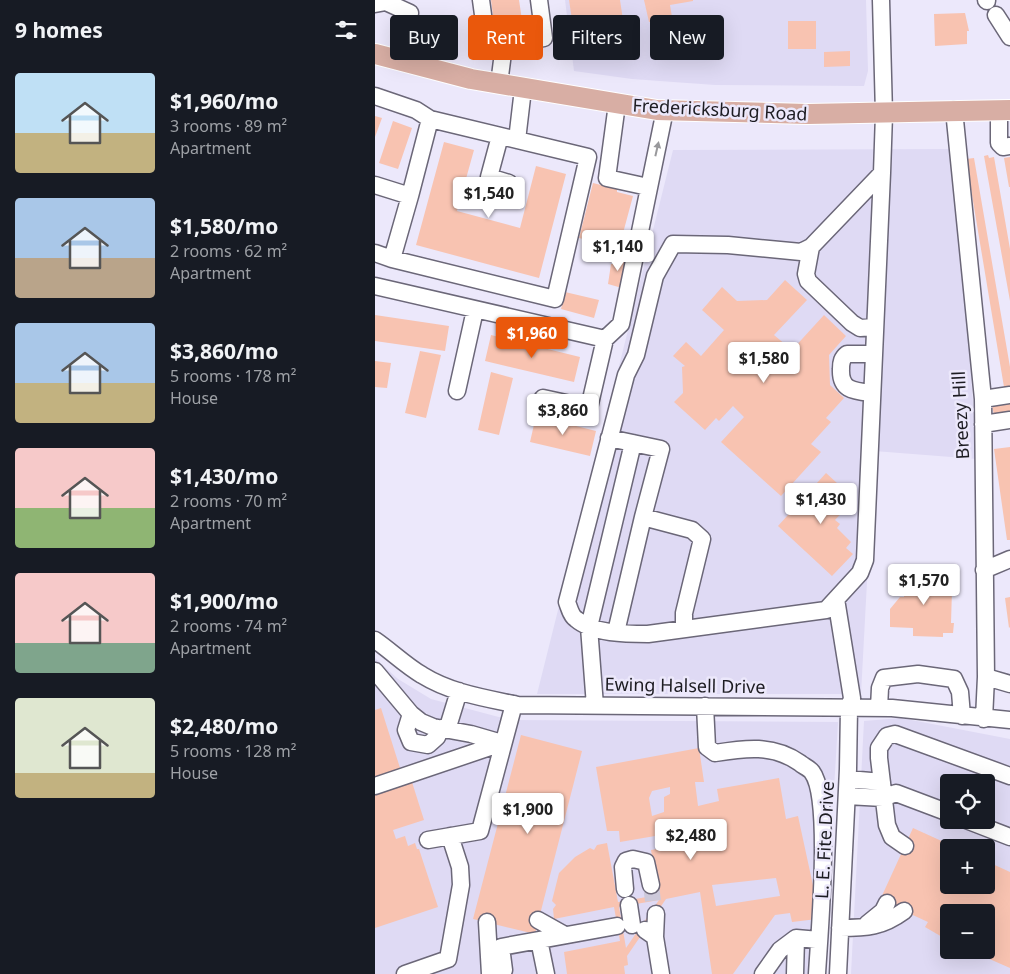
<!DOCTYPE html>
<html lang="en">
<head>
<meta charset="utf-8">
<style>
	:root { --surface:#171b24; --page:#20242c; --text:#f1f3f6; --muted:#9ea1a6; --accent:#ea580c }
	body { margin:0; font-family:"Noto Sans",sans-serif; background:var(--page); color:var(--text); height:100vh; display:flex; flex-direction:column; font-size:19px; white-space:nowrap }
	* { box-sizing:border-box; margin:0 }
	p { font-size:16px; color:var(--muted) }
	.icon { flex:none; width:28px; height:28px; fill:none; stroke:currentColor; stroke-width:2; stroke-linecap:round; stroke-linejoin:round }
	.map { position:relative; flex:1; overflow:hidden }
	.drawer { display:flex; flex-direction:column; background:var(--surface); width:375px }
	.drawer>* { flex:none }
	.guide { position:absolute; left:15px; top:15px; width:475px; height:45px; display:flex; gap:10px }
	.fabs { position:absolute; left:565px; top:774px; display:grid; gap:10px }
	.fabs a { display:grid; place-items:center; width:55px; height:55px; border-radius:5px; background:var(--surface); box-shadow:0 5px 20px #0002; font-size:25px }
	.price { position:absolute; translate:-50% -42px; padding:0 11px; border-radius:5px; background:#fff; color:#222; font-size:16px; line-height:32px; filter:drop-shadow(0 1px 2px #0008) }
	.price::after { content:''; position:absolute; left:50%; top:30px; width:15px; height:11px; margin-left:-8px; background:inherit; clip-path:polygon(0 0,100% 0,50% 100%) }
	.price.on { background:var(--accent); color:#fff }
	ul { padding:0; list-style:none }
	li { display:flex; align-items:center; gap:15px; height:125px; padding:0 15px }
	li span { display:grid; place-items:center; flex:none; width:140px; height:100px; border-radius:5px; color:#555 }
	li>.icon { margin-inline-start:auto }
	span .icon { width:60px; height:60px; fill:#fffc; stroke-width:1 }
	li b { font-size:21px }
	h2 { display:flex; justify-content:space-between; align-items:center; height:60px; padding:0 15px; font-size:21px }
	.tag { padding:0 18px; border-radius:5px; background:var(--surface); box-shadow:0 5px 20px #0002; font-size:18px; line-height:45px }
	.tag.on { background:var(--accent); color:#fff }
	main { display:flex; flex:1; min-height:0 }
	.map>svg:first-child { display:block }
	.built { fill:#dfdaf4; fill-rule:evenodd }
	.building { fill:#f8c3b1; fill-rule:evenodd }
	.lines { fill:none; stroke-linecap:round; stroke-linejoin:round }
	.minor-tunnel { stroke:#cdc9da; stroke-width:16; stroke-dasharray:16 8; stroke-linecap:butt }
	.minor-casing { stroke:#6b6778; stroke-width:19 }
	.major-casing { stroke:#fff; stroke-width:22 }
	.minor { stroke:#fff; stroke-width:16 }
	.major { stroke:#d8aea4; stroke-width:20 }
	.oneway { fill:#99999c }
	.labels { text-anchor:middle; stroke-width:5; stroke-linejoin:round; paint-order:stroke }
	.street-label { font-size:18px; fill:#1d1c22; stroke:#ece8fb }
</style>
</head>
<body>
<main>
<section class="drawer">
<h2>9 homes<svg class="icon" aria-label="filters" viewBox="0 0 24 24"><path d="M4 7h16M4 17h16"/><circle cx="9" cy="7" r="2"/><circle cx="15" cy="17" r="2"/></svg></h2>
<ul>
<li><span style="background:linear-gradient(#bfe0f5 60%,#c2b280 0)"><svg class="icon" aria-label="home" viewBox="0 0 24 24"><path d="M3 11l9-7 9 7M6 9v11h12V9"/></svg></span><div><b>$1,960/mo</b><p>3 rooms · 89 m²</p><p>Apartment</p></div></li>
<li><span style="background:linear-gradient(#a9c7e8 60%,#b9a48a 0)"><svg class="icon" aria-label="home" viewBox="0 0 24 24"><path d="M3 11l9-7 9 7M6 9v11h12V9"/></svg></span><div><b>$1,580/mo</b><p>2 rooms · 62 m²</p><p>Apartment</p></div></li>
<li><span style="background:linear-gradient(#a9c7e8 60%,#c2b280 0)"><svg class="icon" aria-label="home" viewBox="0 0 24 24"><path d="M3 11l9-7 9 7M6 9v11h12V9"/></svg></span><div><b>$3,860/mo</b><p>5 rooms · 178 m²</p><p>House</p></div></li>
<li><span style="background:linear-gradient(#f6c9c9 60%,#8fb573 0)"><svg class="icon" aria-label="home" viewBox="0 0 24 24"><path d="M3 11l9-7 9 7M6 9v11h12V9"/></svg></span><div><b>$1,430/mo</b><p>2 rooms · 70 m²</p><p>Apartment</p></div></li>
<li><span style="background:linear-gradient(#f6c9c9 70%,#7fa58c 0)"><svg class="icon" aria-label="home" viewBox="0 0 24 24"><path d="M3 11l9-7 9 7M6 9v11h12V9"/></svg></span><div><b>$1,900/mo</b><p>2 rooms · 74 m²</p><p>Apartment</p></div></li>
<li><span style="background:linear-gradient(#dfe7d0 75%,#c2b280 0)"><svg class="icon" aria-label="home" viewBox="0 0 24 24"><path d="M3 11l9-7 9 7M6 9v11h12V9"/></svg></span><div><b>$2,480/mo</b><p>5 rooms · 128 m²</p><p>House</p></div></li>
</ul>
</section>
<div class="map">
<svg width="635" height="974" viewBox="0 0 635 974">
	<rect width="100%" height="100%" fill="#ece8fb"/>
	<path class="built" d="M190,0H491L493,71L489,86L340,85L257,79L199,71Z
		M580,149L602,459L499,451L486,694H162L298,150Z
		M0,658L23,679L56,699L135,720L463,722L448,974H0Z
		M526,718L635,739V974H476L489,721ZM574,782H611V820H574ZM574,848H611V885H574ZM574,912H611V950H574Z"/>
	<path class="building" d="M116,0H144L147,20L119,23Z
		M194,0H245L248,20L228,23L232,48L202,53Z
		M269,0H318V1L295,5L297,17L274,22Z
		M590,13L594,31H592V44L560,46L559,14Z
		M413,21H441V49H413Z
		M475,51V66L449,67V52Z
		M0,116L7,118L0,137Z
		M18,121L37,128L23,169L4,163Z
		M69,142L99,150L82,211L145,228L161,166L191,174L164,278L41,245Z
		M613,155L614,158L619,157L635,249V301L609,156Z
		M635,157V187H634L629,158Z
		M599,158L635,367V392L630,393L591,159Z
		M218,183L242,189V192L258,196L244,248L204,238Z
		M240,256L255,259L247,288L233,284L236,264H238Z
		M410,280L432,300L399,335L417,350L449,315L471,336L454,355L455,385L469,398L451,418L456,422L436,444L446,452L406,496L346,442L369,417L358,406L344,421L341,418L330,430L299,402L308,393L307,367L310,366L298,356L311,342L326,356L349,330L327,310L347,287L362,301L392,300Z
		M190,292L224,300L219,318L186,309Z
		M0,315L74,326L70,351L0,341Z
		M116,335L205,357L199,382L110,361Z
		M45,351L66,355L51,418L30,413Z
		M0,361L16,363L12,388L0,387Z
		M116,372L138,378L124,435L103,430Z
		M635,403V416L620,419L617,406Z
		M161,416L221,431L215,456L155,442Z
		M635,447V540H632L619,449Z
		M451,473L474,494L468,500L474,505L460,520L465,524L462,528L476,542L471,548L478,554L457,576L403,526Z
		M539,570L562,571L561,585L570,586V590H577L576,623H579L578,633H568V637L538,636V628L515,627V609L525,597H529L530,574L539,575Z
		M635,597V627L634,628L630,598Z
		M6,708L26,771L0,780V710Z
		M146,735L207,751L160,934L98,919Z
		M324,748L329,782H320L323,806L344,801L342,789L404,778L411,819L423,816L439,890L442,919L417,922L415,913L400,915L358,974H337L325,892L291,899L252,956L253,965L249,966L250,974H192L189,952L245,941L239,907L179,919L178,909L181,905L177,901L184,873L200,857L215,848L219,850L222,845L232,843L243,902L283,895L276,850L282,849L280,836L245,842L244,831H232L221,767ZM295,787V794L289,797V812L277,816L274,798L277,791ZM401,878L405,896L341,906L337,885ZM284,900L251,948L244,907Z
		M36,779L49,820L18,830L21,839L30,836L33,846L40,843L42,849H44L63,907L0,928V791Z
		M538,828L582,848H574V885H611V861L635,872V968L594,950H611V912H574V941L550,927L553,922L505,900Z"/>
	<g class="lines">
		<path class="minor-tunnel" d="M276,885L278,901"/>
		<defs>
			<path id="minor" d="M106,0L112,44L129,45L169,38L164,0
				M506,0L509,114L507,173L490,560L485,573L451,610L273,634C252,634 218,634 201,619C196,616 194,607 192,602L251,375L261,355L280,276L298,244L353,245L426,252L436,247L507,173
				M611,0L612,1
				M0,4L11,2L35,13L21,60
				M621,15L635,37
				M124,84L129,45
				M0,96L41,110L55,119
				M242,104L232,178L273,187
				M579,110L608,399L611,677L609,719
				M624,110V143L628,147L635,146
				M125,136L114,177L134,183
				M142,140L148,89
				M0,185L35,196L55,119L213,157L180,299L17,259L35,196
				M436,247L431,274L433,281L477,323L485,328L499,327
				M0,253L17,259
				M0,286L230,339L246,324L290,110
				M82,391L100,310
				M496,393C478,391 465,390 466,369C466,362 467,358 472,354H498
				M168,398L214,408L230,339
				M608,399L635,395
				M608,424L635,420
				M234,438L286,449L268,517
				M609,570L635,559
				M461,599L477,698L474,708L473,769L463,974
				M241,632L268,517L317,530L327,539L309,613V629
				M0,640C16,651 30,665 47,675C76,693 110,698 143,705L517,708L635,720
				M0,671L36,714L46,722L58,727L96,734L127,743
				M611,677L635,684
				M220,706L214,627L258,443
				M330,706L332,747L340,753C370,748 398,744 425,763C428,766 434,768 437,772C457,798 444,937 442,974
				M504,708L505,688L509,678L543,674L579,679L585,692L587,716
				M36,714L31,730L36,742L53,745L62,737L66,728
				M72,730L84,691
				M473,779L507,782
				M0,786L127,743
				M472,796L508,798L521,793L574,813
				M591,820L635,837
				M53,840L105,831L139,704
				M530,846L517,837L512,825L504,758V748L512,736L520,734L635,776
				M250,889L248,867L251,861L258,859L271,862L276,885
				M254,905L257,925
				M163,920L188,934
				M112,922L115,974
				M492,924L508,911L512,903
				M465,928C492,928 507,927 529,911
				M270,930L280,937L286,974
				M280,937L281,914
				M164,940L171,974
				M129,970L126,947L242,926
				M30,974L73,959L86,885L85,867L75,836
				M388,974L405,950L421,938L444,940
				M420,974L421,938"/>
			<path id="major" d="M0,54L96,79L282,110L433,114L635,110"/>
		</defs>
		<use href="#minor" class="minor-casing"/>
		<use href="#major" class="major-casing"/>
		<use href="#minor" class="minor"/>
		<use href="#major" class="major"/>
	</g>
	<defs><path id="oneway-solid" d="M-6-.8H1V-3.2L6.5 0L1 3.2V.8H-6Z" transform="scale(1.25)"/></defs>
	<use class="oneway" href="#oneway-solid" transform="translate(282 149) rotate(-77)"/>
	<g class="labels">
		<g class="street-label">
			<text transform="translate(345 110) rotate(3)" y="6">Fredericksburg Road</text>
			<text transform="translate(586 415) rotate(-93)" y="6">Breezy Hill</text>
			<text transform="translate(310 686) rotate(1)" y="6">Ewing Halsell Drive</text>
			<text transform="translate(450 840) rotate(-87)" y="6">L. E. Fite Drive</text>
		</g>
	</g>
</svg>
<div class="fabs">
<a><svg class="icon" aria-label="locate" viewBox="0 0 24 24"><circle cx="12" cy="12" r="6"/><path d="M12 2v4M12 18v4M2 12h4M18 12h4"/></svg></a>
<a>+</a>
<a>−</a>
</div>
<b class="price" style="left:114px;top:219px">$1,540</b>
<b class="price" style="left:243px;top:272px">$1,140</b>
<b class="price on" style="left:157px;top:359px">$1,960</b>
<b class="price" style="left:389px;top:384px">$1,580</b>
<b class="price" style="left:188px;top:436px">$3,860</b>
<b class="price" style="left:446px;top:525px">$1,430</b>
<b class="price" style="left:549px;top:606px">$1,570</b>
<b class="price" style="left:153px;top:835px">$1,900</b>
<b class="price" style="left:316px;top:861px">$2,480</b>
<div class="guide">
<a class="tag">Buy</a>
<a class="tag on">Rent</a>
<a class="tag">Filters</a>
<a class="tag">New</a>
</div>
</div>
</main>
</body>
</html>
